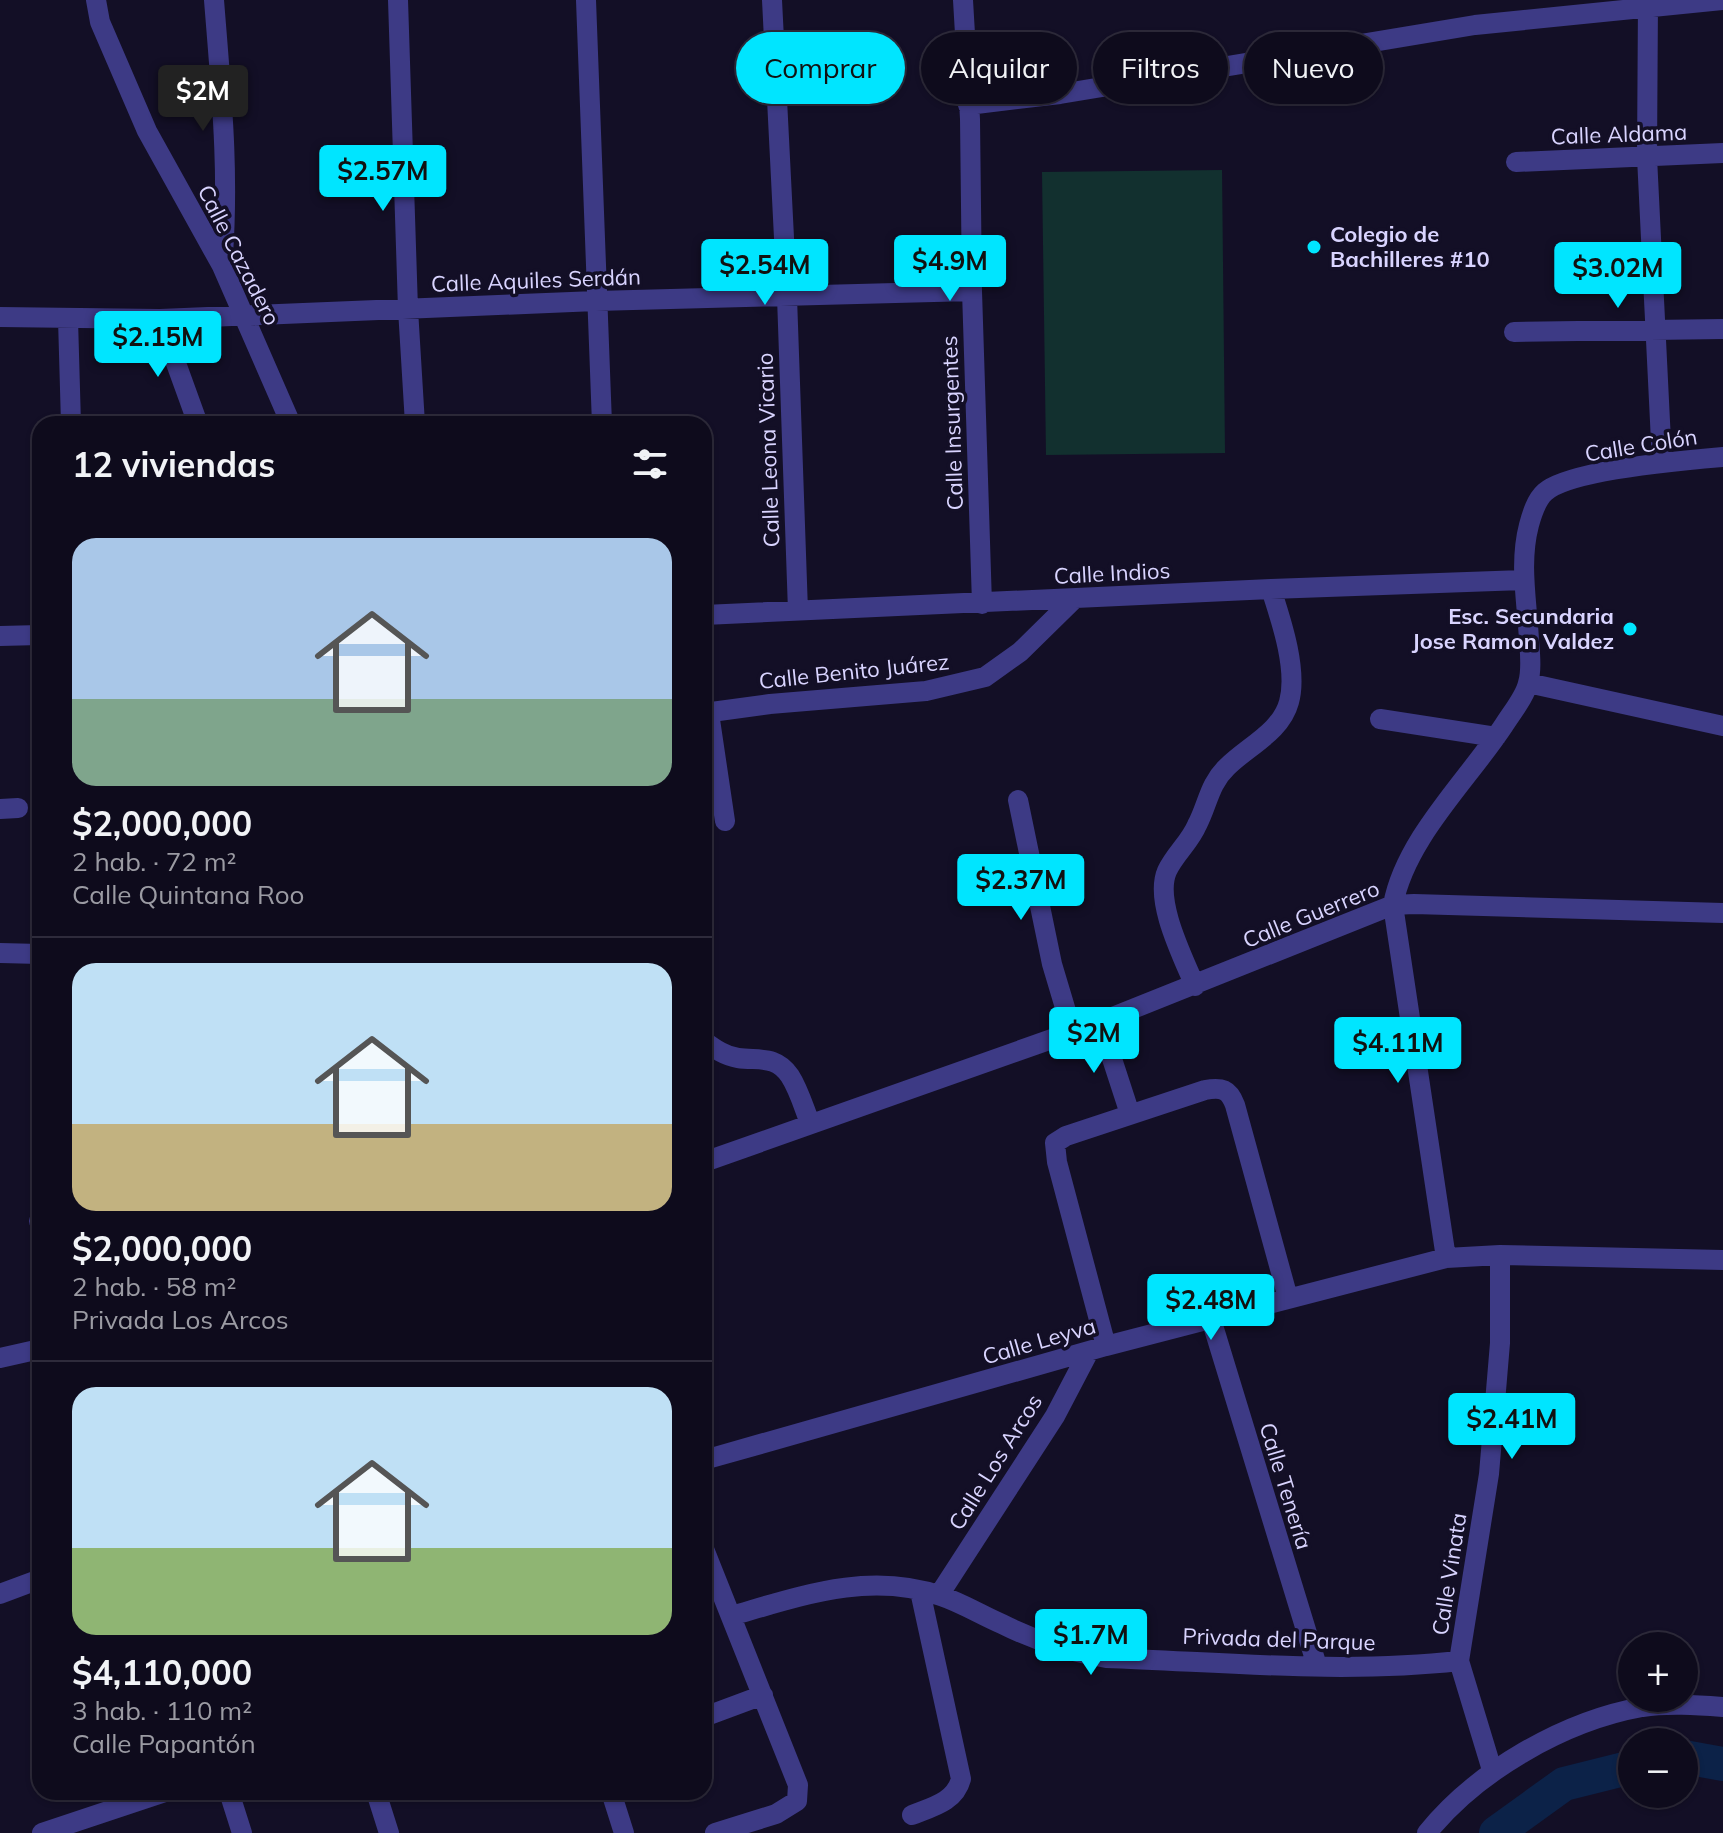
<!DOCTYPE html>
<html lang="es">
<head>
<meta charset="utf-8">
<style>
	:root { --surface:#0e0b1c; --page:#171425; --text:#f1f3f6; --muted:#9b9ba3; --line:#2e2b3b; --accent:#00e5ff }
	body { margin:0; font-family:Mulish,sans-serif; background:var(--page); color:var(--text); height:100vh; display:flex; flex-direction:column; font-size:30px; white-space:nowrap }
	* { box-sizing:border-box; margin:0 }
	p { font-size:26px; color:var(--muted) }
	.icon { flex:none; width:44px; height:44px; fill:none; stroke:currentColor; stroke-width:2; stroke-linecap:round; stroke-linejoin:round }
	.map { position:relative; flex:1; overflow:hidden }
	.side { position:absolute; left:32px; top:416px; width:680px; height:1384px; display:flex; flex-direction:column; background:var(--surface); border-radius:24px; box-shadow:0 2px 6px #0004,0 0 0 2px var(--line) }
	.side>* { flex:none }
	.guide { position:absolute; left:736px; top:32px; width:760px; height:72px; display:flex; gap:16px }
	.controls { position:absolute; left:1618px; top:1632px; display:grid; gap:16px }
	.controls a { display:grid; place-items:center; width:80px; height:80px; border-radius:50%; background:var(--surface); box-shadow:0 2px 6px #0004,0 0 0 2px var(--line); font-size:40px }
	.price { position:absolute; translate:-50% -68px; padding:0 18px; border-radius:8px; background:var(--accent); color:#111; font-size:26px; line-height:52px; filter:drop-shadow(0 2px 4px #0008) }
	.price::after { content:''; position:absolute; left:50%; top:48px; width:24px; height:18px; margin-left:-12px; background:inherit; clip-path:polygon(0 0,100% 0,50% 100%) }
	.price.current { background:#222; color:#fff }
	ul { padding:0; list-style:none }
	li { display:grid; align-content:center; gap:16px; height:424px; padding:0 40px }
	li+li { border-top:2px solid var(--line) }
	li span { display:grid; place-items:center; height:248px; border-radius:24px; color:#555 }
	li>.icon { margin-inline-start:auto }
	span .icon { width:144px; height:144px; fill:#fffc; stroke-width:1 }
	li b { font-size:34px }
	h2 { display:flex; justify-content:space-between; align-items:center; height:96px; padding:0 40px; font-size:34px }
	.pill { padding:0 28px; border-radius:36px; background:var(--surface); box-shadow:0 2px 6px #0004,0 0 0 2px var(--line); font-size:28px; line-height:72px }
	.pill.current { background:var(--accent); color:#111 }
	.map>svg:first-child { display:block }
	.green { fill:#12302f }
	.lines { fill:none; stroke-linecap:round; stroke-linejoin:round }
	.river { stroke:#0c2248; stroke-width:34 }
	.minor { stroke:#3d3a85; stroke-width:20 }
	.poi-dot { fill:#00e5ff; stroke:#130f26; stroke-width:3 }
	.labels { text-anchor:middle; stroke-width:7; stroke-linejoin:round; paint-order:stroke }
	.street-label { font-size:22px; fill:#d9d4ff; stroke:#130f26 }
	.poi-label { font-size:22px; font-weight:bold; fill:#d9d4ff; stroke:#130f26; text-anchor:start }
</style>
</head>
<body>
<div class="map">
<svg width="1723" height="1833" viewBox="0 0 1723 1833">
	<rect width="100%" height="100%" fill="#130f26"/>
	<path class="green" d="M1222,170L1225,453L1046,455L1042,172Z"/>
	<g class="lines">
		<path class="river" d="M1684,1757L1723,1764
			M1496,1833L1564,1784L1632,1767"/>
		<path class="minor" d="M96,0L100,22L147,131L222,266L291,424
			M214,0C221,89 230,177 222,266
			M398,0L408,309L415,424
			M586,0L602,424
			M772,0L787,297L798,611
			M963,0L970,119L972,291L982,604
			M1648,0L1647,157L1662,462
			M968,105L1060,94L1475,25L1722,0
			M1516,162L1723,153
			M0,317L160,319L596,301L972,291
			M68,319L71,424
			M160,319L198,424
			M1514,332L1723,329
			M704,615L1271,589L1523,580
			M0,636L40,635
			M1528,683L1723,726
			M704,713L770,704L926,691L985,677L1020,652L1074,599
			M709,713L725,821
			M1380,719L1496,737
			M1018,800L1052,964L1072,1031
			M0,809L18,808
			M0,953L40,954
			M1195,986C1183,957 1154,901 1167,871C1175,854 1190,842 1197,825C1208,804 1209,784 1227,767C1248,746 1281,732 1289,702C1298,670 1281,620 1271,589
			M1100,1022L1130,1114
			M704,1041C715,1049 725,1056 738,1058C759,1061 776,1055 790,1076C799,1090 804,1108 810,1123
			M704,1162L1100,1022L1393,905L1414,904L1723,913
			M39,1221L40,1222
			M1446,1258L1393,905C1405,839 1468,780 1504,725C1512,712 1525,697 1528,683C1532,670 1530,653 1529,640C1527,601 1519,563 1529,525C1532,514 1536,500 1545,492C1570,470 1687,460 1723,457
			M1211,1319L1317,1666
			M1106,1346L1057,1162L1055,1143L1066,1136L1205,1090C1222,1087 1229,1089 1235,1105L1288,1298
			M0,1358L40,1349
			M704,1460L1106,1346L1446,1258L1500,1255L1723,1260
			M704,1549L798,1785L797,1801L776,1814L715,1833
			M0,1594L40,1579
			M939,1595L1055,1416L1088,1353
			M731,1616C801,1596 869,1571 941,1596C962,1603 981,1615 1002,1624C1036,1641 1069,1652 1106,1658C1223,1662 1343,1674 1459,1661
			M704,1717L763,1695
			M1492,1770L1459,1661L1489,1474L1500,1343V1255
			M229,1792L242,1833
			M376,1792L389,1833
			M611,1792L624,1833
			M912,1815C932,1807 955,1802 961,1779L920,1591
			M42,1833L165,1792
			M1427,1833C1477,1771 1564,1721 1642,1707C1668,1703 1697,1705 1723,1707"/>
	</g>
	<g class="poi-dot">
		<circle cx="1314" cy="247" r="8"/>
		<circle cx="1630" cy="629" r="8"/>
	</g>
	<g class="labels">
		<g class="street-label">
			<text transform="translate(1619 134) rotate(-2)" y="8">Calle Aldama</text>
			<text transform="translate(239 255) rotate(63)" y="8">Calle Cazadero</text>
			<text transform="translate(536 280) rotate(-2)" y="8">Calle Aquiles Serdán</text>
			<text transform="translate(952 423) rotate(-92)" y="8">Calle Insurgentes</text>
			<text transform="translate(1641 445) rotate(-9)" y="8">Calle Colón</text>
			<text transform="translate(768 450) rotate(-92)" y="8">Calle Leona Vicario</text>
			<text transform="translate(1112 573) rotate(-3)" y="8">Calle Indios</text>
			<text transform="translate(854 671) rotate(-6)" y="8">Calle Benito Juárez</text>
			<text transform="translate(1311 914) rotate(-22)" y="8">Calle Guerrero</text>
			<text transform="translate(1039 1341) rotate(-16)" y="8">Calle Leyva</text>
			<text transform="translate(995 1462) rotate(-58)" y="8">Calle Los Arcos</text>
			<text transform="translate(1286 1486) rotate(73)" y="8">Calle Tenería</text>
			<text transform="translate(1449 1574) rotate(-81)" y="8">Calle Vinata</text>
			<text transform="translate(1279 1639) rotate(2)" y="8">Privada del Parque</text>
		</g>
		<g class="poi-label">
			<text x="1330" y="242">Colegio de<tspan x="1330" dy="25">Bachilleres #10</tspan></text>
			<text x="1614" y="624" text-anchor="end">Esc. Secundaria<tspan x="1614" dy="25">Jose Ramon Valdez</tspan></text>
		</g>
	</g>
</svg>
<div class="controls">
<a>+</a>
<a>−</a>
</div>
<b class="price current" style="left:203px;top:133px">$2M</b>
<b class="price" style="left:383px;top:213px">$2.57M</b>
<b class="price" style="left:950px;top:303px">$4.9M</b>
<b class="price" style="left:765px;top:307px">$2.54M</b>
<b class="price" style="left:1618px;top:310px">$3.02M</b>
<b class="price" style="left:158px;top:379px">$2.15M</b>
<b class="price" style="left:1021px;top:922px">$2.37M</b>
<b class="price" style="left:1094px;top:1075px">$2M</b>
<b class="price" style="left:1398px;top:1085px">$4.11M</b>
<b class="price" style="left:1211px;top:1342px">$2.48M</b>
<b class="price" style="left:1512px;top:1461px">$2.41M</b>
<b class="price" style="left:1091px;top:1677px">$1.7M</b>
<div class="guide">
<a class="pill current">Comprar</a>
<a class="pill">Alquilar</a>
<a class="pill">Filtros</a>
<a class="pill">Nuevo</a>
</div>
<section class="side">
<h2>12 viviendas<svg class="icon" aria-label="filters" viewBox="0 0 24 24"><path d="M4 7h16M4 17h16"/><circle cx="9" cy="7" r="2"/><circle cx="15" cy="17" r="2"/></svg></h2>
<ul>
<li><span style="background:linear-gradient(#a9c7e8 65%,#7fa58c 0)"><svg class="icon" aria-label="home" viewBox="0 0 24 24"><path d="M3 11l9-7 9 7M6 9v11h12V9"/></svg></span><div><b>$2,000,000</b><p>2 hab. · 72 m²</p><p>Calle Quintana Roo</p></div></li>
<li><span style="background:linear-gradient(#bfe0f5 65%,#c2b280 0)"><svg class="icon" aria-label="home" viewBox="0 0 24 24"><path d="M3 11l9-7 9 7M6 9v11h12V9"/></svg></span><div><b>$2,000,000</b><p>2 hab. · 58 m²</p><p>Privada Los Arcos</p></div></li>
<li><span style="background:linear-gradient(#bfe0f5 65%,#8fb573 0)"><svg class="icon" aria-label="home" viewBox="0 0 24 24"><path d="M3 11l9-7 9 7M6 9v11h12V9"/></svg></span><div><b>$4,110,000</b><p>3 hab. · 110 m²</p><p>Calle Papantón</p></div></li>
</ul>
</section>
</div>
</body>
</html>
